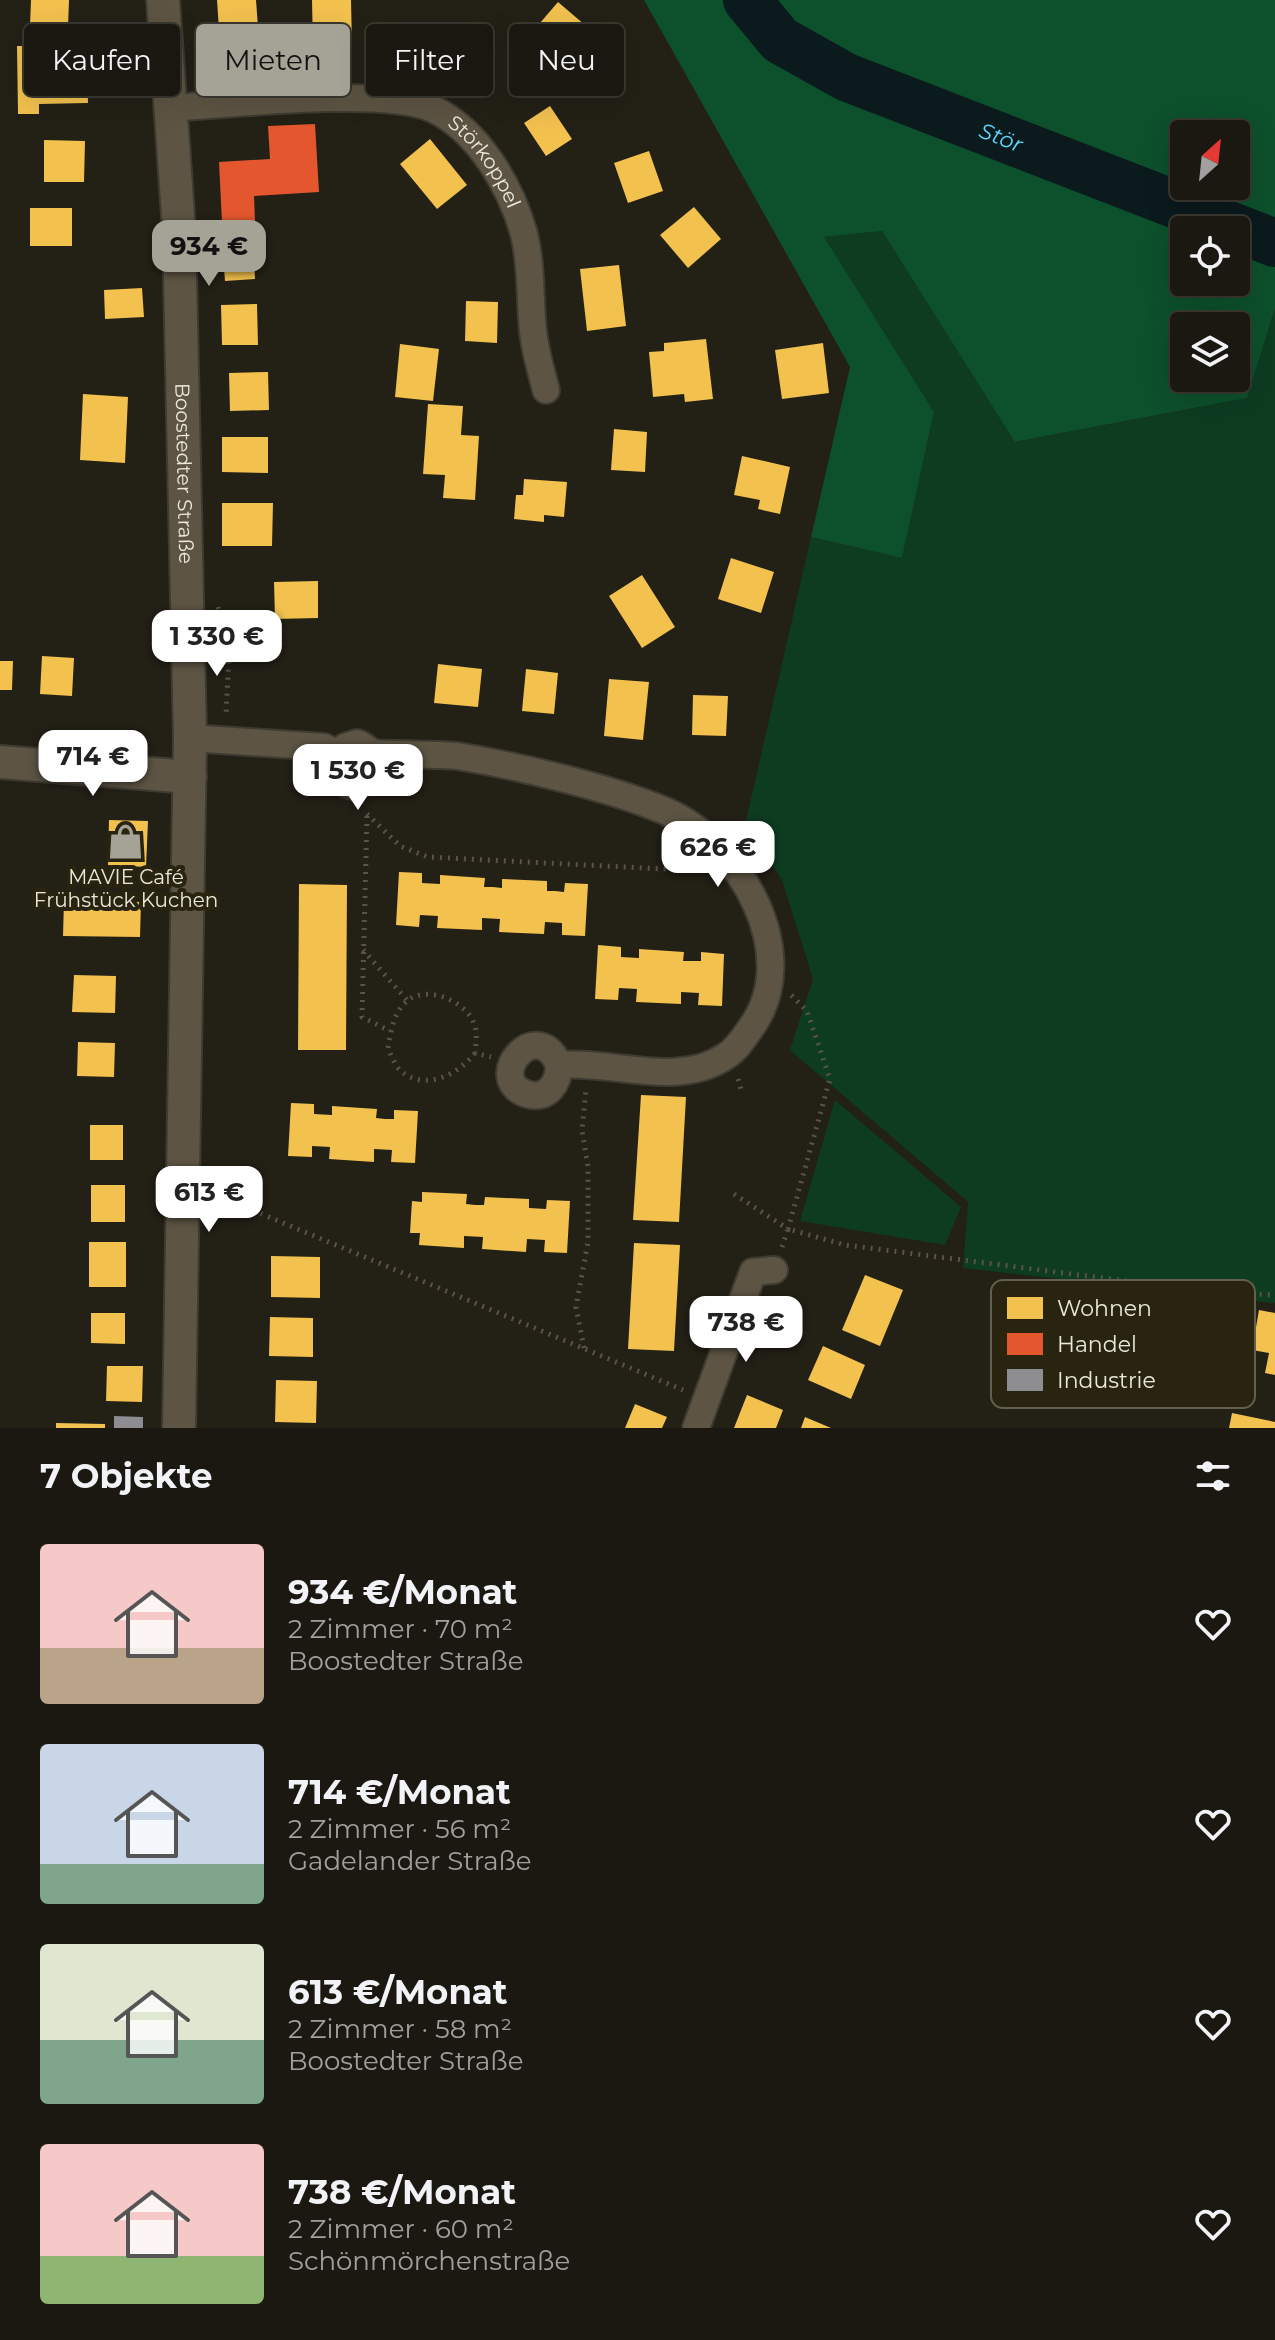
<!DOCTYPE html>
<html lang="de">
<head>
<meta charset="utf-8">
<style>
	:root { --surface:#1a1810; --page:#27251e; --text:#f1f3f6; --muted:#9fa09f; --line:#383730; --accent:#a5a296 }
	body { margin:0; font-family:Montserrat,sans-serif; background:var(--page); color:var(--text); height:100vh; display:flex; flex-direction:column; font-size:30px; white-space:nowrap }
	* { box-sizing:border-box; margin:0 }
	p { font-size:26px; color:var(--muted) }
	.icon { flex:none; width:44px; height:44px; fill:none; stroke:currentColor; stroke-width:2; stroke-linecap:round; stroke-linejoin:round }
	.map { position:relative; height:1428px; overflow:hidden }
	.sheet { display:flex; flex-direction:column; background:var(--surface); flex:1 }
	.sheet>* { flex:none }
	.top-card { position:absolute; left:24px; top:24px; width:800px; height:72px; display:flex; gap:16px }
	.needle { width:52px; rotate:27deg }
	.tools { position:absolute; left:1170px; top:120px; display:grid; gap:16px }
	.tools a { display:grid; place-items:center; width:80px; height:80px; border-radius:8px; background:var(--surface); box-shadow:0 8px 32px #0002,0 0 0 2px var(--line); font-size:40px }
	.price { position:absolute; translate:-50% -68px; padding:0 18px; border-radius:16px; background:#fff; color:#222; font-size:26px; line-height:52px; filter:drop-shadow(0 2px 4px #0008) }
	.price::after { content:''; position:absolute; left:50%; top:48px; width:24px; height:18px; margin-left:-12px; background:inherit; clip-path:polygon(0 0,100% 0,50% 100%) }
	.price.on { background:var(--accent); color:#111 }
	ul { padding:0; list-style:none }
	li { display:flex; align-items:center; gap:24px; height:200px; padding:0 40px }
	li span { display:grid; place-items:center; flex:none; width:224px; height:160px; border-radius:8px; color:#555 }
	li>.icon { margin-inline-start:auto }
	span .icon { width:96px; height:96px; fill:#fffc; stroke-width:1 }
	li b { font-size:34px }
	h2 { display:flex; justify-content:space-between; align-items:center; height:96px; padding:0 40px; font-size:34px }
	.pill { padding:0 28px; border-radius:8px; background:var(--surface); box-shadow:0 8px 32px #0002,0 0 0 2px var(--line); font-size:28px; line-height:72px }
	.pill.on { background:var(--accent); color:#111 }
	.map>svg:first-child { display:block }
	.green { fill:#0d3c21 }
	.forest { fill:#0d502c; fill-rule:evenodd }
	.homes { fill:#f2c14e }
	.shops { fill:#e4572e }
	.industry { fill:#8d8d92 }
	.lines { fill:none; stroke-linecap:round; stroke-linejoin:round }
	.river { stroke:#0b1a1d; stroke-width:48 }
	.minor-casing { stroke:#3e3b32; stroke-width:30 }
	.tertiary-casing { stroke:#3e3b32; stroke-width:36 }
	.path { stroke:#5a5347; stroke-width:5; stroke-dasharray:2 6; stroke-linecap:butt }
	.minor { stroke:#5d5443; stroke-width:26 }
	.tertiary { stroke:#5d5443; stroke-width:32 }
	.labels { text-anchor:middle; stroke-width:8; stroke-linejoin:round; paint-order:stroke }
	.street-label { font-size:20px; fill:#ebe8db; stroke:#292410 }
	.poi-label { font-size:20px; fill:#ebe8db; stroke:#292410 }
	.water-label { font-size:22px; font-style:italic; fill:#5ed9fe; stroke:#292410 }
	.key { fill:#292410; stroke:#635f4d; stroke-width:2 }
	.key-label { font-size:22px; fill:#ebe8db }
</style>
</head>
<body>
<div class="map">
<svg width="1275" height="1428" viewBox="0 0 1275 1428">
	<rect width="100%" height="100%" fill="#232016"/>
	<path class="green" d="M882,231L1016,442L1247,398L1275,308V1303L963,1268L968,1202L790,1050L813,979L782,880L745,825L811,537L902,558L934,412L823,237Z
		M835,1100L961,1207L945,1245L800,1221Z"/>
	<path class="forest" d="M644,0H1275V308L1247,398L1015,442L882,231L824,237L934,412L902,558L811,537L850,367ZM1184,134H1236V186H1184ZM1184,230H1236V282H1184ZM1184,326H1236V378H1184Z"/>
	<path class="homes" d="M31,0H69L68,27L30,26Z
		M217,0H256L258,27L219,30Z
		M312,0H351L352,46L313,47Z
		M558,2L585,25L550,67L522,44Z
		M417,22L474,31L466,67L410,54Z
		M17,46H52V59L87,58L88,103L39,104V114H18Z
		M550,106L572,139L546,156L524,123Z
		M430,139L467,185L437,209L400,164Z
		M44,140L85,141L84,182H44Z
		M649,151L663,191L628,203L614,163Z
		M694,207L721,239L688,268L660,235Z
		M30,208H72V246H30Z
		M253,239L255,279L225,281L222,241Z
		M619,265L626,326L587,331L580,269Z
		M142,288L144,317L105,319L104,290Z
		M466,301L498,302L497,343L465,341Z
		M257,304L258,345H222L221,305Z
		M706,339L713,399L685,402L684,394L653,397L649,352L664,351V343Z
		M823,343L829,393L782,399L775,350Z
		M400,344L439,349L433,401L395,397Z
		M268,372L269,410L230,411L229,373Z
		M83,394L128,397L125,463L80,460Z
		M428,404L463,406L461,435L479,436L475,500L443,498L445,475L423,474Z
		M614,429L647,432L645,472L611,470Z
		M222,437H268V473L222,472Z
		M742,456L790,467L780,514L758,509L760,500L734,495Z
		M524,479L567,482L564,517L544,515V522L514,519L516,495H523Z
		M222,503H273L272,546H222Z
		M731,558L774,572L761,613L718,599Z
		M642,575L675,627L642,648L609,596Z
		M318,581V618L275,619L274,582Z
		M42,656L74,658L72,696L40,694Z
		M0,661H13L12,690H0Z
		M438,664L482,669L478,707L434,703Z
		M526,669L558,673L554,714L522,711Z
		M609,679L649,682L643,740L604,736Z
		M693,695L728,696L726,736L692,735Z
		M109,820L148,821L146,867L108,865Z
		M399,872L422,873V883L440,884V875L485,878L484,887H493L502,888V879L547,881V891H555L564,892L565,883L588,884L585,936L562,935V923L545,922L544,934L499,932L500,919L482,918V930L437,928L438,916L420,915L419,927L396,925Z
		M299,884L347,885L346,1050H298Z
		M64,900L141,902L140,937L63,936Z
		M598,945L621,947V957L639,958V949L684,952L683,961H701V952L724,954L722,1006L698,1005L699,993L681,992V1004L636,1002L637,989L619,988L618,1000L595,999Z
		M74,975L116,976L115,1013L72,1012Z
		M78,1042L115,1043L114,1077L77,1076Z
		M641,1095L686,1097L679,1222L633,1220Z
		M291,1103L314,1104V1114L332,1115V1106L377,1109L376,1118L385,1119H394V1110L418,1111L415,1163L391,1162L392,1150L374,1149V1162L329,1159L330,1147L312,1146V1157L288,1156Z
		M90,1125H123V1160H90Z
		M91,1185H125V1222H91Z
		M422,1192L467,1194L466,1204L475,1205H484L485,1197L529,1199V1208L546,1209L547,1200L570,1201L567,1253L544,1252L545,1240L527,1239L526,1252L482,1249L483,1237L464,1236V1248L419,1245L420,1233H410L412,1201L422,1202Z
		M89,1242H126V1287H89Z
		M634,1243L680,1245L674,1351L628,1349Z
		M271,1256L320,1257V1298L271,1297Z
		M865,1275L903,1290L880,1346L842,1330Z
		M1259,1310L1275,1313V1375L1265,1373L1269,1353L1252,1350Z
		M91,1313H125V1344L91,1343Z
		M270,1317L313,1318V1357L269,1356Z
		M823,1346L865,1365L851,1399L808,1380Z
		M107,1366H143L142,1402L106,1401Z
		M276,1380L317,1381L316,1423L275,1422Z
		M747,1395L783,1410L776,1428H734Z
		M635,1404L667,1417L662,1428H625Z
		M1232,1413L1275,1422V1428H1229Z
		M805,1417L831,1428H801Z
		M56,1423L105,1424V1428H56Z"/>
	<path class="shops" d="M315,124L319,192L254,196L255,221L222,222L219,162L270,159L268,126Z"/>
	<path class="industry" d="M114,1416L143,1417V1428H114Z"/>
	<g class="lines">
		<path class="river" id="s1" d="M747,0L780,40L846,77L1275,243"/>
		<defs>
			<g id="minor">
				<path id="s2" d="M172,108C230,104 386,87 433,109C479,131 511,187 524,234C531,262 530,290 532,319C533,343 540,367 546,390"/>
				<path d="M190,738L324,747L337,754L345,747L357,743C364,745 366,749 372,752C378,755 442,754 457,756C518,766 607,787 663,810C740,841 805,956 750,1029C743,1039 736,1050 726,1056C677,1089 613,1060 559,1065C536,1013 483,1080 527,1094C548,1101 559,1082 559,1065"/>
				<path d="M337,754C331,771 337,782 355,787L374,777L377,767L373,753"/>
				<path d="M696,1428L753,1272L774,1270"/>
			</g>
			<g id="tertiary">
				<path id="s3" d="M163,0L179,230L190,738L179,1428"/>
				<path d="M0,762L190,777"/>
			</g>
		</defs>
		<use href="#minor" class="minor-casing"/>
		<use href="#tertiary" class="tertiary-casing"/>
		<path class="path" d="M218,607L229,653L226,716
			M367,814L400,846L428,857L703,871
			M367,816L362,1017L390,1031
			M363,950L407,1000
			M475,1053C459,1074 425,1092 401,1071C395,1066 391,1055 388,1048C390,1033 394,1012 407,1001C426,985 463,1000 473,1021C478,1031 476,1042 475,1053L491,1057
			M738,1079L742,1093
			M209,1192L683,1390
			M734,1194L788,1229L830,1079L807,1011L791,995
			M782,1247L788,1229L845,1245L1212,1292L1275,1295
			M584,1348L576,1307L588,1242V1167L582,1131L586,1089"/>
		<use href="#minor" class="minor"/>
		<use href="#tertiary" class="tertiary"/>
	</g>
	<defs>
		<symbol id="shop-bare" viewBox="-9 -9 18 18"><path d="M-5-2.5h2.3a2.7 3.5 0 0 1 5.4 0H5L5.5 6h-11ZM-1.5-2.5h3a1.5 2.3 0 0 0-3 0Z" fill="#a5a296" stroke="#292410" stroke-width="2.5" paint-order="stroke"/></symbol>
	</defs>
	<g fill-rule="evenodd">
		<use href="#shop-bare" x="100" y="816" width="51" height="51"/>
	</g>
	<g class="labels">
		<g class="street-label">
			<text dy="7" stroke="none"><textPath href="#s2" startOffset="338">Störkoppel</textPath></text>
			<text dy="7" stroke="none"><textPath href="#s3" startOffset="474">Boostedter Straße</textPath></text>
		</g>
		<g class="poi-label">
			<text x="126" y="884">MAVIE Café<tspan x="126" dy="23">Frühstück Kuchen</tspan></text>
		</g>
		<g class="water-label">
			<text dy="8" stroke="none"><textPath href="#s1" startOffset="294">Stör</textPath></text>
		</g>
	</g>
	<rect x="991" y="1280" width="264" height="128" rx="12" class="key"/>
	<rect x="1007" y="1297" width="36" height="22" fill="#f2c14e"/>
	<rect x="1007" y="1333" width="36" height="22" fill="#e4572e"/>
	<rect x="1007" y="1369" width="36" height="22" fill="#8d8d92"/>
	<g class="key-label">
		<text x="1057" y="1316">Wohnen</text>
		<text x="1057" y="1352">Handel</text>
		<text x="1057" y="1388">Industrie</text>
	</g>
</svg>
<div class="tools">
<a><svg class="needle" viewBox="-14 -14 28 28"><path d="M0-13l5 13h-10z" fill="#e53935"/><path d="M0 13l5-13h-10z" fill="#9fa09f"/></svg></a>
<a><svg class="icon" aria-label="locate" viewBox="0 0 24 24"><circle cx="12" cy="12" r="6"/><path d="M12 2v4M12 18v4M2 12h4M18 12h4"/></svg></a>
<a><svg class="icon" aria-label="layers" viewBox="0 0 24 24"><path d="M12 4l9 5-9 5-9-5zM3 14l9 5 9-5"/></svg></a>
</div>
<b class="price on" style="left:209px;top:288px">934 €</b>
<b class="price" style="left:217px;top:678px">1 330 €</b>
<b class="price" style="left:93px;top:798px">714 €</b>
<b class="price" style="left:358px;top:812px">1 530 €</b>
<b class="price" style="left:718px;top:889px">626 €</b>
<b class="price" style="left:209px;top:1234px">613 €</b>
<b class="price" style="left:746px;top:1364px">738 €</b>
<div class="top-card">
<a class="pill">Kaufen</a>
<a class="pill on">Mieten</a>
<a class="pill">Filter</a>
<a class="pill">Neu</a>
</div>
</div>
<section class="sheet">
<h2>7 Objekte<svg class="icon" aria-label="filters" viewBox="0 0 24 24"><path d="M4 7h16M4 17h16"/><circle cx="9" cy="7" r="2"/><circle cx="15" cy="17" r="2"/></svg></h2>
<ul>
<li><span style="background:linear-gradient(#f6c9c9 65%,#b9a48a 0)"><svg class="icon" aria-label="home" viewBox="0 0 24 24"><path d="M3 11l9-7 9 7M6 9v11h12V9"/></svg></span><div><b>934 €/Monat</b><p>2 Zimmer · 70 m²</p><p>Boostedter Straße</p></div><svg class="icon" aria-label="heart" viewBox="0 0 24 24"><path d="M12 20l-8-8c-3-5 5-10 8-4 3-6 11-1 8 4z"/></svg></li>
<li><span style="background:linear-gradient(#c9d6e8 75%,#7fa58c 0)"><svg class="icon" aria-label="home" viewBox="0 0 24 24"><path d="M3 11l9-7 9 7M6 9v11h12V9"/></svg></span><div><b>714 €/Monat</b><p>2 Zimmer · 56 m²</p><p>Gadelander Straße</p></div><svg class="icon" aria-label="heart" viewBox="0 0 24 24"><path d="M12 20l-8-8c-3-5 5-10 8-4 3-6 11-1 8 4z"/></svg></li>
<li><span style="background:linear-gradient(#dfe7d0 60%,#7fa58c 0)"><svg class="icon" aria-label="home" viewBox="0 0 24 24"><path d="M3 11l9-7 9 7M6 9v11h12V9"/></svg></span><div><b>613 €/Monat</b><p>2 Zimmer · 58 m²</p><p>Boostedter Straße</p></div><svg class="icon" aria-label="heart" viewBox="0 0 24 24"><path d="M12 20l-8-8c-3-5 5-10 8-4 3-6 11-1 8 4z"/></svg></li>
<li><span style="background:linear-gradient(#f6c9c9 70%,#8fb573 0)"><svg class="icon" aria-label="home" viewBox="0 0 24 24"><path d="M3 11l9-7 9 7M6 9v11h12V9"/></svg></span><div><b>738 €/Monat</b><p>2 Zimmer · 60 m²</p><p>Schönmörchenstraße</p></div><svg class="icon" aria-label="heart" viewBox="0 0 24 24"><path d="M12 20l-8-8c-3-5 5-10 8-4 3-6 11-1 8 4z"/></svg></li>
</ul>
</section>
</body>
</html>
